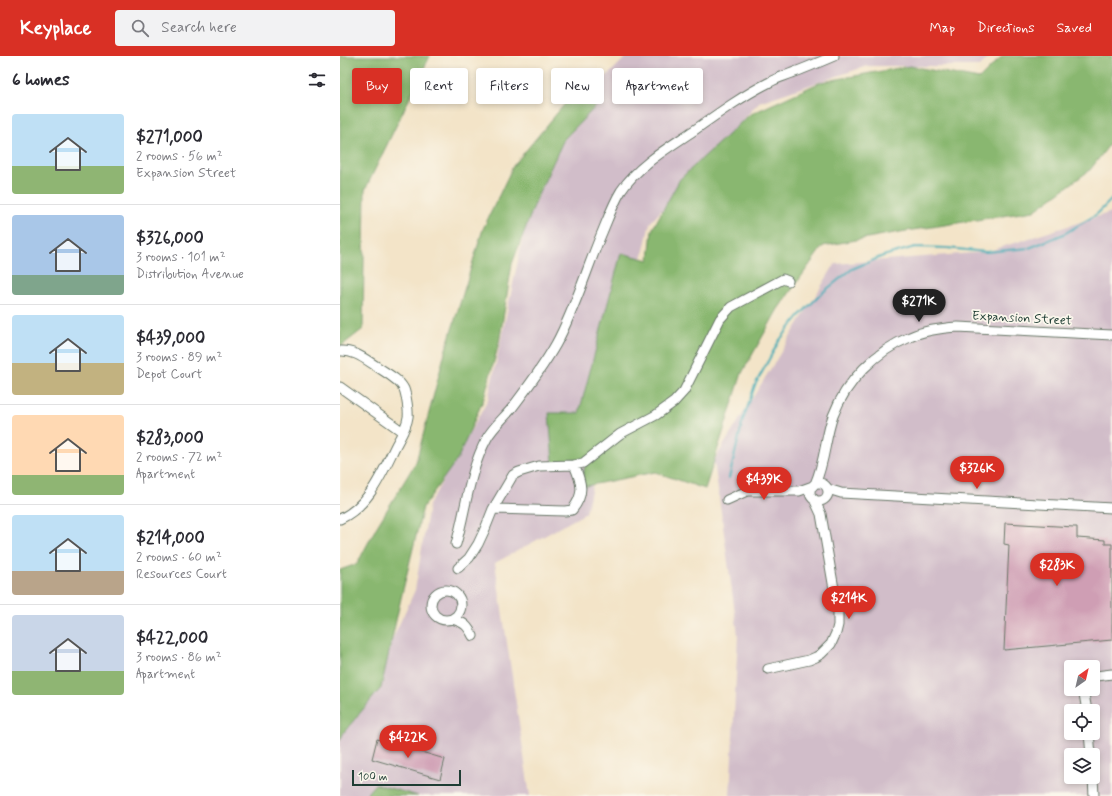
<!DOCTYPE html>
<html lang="en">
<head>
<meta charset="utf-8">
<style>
	:root { --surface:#fff; --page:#f2f2f3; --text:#2b2b33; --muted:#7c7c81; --line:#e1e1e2; --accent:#d93025 }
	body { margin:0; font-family:Mynerve,sans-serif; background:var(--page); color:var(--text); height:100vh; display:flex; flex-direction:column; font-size:15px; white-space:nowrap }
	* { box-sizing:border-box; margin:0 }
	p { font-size:13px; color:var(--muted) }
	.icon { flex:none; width:22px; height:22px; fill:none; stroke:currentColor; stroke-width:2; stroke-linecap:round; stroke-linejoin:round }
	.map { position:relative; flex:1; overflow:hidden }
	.sheet { display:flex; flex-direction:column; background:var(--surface); width:340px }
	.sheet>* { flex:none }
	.hud { position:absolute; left:12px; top:12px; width:380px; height:36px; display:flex; gap:8px }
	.needle { width:26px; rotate:34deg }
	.tools { position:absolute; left:724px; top:604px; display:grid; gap:8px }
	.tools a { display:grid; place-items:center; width:36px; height:36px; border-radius:4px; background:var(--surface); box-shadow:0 2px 6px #0003; font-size:20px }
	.scale { position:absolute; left:12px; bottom:10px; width:109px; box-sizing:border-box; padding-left:4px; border:2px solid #1f3d34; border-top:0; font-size:11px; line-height:14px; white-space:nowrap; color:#1f3d34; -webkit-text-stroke:3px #fbf7ec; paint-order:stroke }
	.price { position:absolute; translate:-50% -34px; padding:0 9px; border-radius:14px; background:var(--accent); color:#fff; font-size:13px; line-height:26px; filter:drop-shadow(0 1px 2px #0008) }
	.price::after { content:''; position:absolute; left:50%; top:24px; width:12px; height:9px; margin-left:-6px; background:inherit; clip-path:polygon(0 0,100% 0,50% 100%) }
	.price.on { background:#222; color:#fff }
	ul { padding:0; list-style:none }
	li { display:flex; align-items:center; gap:12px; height:100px; padding:0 12px }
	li+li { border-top:1px solid var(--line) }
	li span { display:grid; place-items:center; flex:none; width:112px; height:80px; border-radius:4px; color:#555 }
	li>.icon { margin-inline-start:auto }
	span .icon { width:48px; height:48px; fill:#fffc; stroke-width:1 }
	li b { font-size:17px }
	h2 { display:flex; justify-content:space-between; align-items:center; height:48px; padding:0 12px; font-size:17px }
	.tag { padding:0 14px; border-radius:4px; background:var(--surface); box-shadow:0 2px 6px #0003; font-size:14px; line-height:36px }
	.tag.on { background:var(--accent); color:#fff }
	header { display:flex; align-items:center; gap:24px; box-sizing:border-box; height:56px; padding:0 20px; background:var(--accent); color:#fff }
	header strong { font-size:19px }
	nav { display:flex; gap:22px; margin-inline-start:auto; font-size:14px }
	.search { width:280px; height:36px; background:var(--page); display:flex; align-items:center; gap:10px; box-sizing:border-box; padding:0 14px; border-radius:4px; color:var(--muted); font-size:15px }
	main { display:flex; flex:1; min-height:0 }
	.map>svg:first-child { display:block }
	.industrial { fill:#d1bdc9; fill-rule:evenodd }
	.forest { fill:#89b770; stroke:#547a52 }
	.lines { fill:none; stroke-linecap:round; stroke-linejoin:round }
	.stream { stroke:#3aabb6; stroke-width:2 }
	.building { fill:#cf9eb4 }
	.minor-casing { stroke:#697768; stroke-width:11 }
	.minor { stroke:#fff; stroke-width:9 }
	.labels { text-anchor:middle; stroke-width:3.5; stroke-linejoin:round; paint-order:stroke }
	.street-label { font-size:13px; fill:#1f3d34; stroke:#fbf7ec }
</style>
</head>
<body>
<header>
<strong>Keyplace</strong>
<div class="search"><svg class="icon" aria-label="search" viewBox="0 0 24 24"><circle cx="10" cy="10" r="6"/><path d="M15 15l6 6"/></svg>Search here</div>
<nav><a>Map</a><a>Directions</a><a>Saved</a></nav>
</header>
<main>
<section class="sheet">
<h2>6 homes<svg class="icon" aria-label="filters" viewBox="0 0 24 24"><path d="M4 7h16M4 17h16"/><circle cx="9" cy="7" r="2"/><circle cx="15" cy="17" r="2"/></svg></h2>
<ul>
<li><span style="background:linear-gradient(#bfe0f5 65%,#8fb573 0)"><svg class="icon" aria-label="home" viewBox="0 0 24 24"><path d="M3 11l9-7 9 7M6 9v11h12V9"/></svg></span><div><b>$271,000</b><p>2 rooms · 56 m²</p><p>Expansion Street</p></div></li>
<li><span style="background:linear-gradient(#a9c7e8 75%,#7fa58c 0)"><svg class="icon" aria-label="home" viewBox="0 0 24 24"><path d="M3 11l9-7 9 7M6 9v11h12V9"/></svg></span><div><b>$326,000</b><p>3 rooms · 101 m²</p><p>Distribution Avenue</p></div></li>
<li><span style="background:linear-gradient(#bfe0f5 60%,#c2b280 0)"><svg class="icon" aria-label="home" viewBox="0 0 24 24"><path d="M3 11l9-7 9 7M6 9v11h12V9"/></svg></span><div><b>$439,000</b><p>3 rooms · 89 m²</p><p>Depot Court</p></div></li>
<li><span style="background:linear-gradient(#ffd9b3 75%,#8fb573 0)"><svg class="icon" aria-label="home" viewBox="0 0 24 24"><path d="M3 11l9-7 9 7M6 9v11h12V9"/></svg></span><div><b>$283,000</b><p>2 rooms · 72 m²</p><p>Apartment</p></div></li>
<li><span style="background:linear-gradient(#bfe0f5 70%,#b9a48a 0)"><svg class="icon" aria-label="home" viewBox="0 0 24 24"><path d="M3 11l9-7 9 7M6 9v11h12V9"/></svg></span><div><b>$214,000</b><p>2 rooms · 60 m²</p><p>Resources Court</p></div></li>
<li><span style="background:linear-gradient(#c9d6e8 70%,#8fb573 0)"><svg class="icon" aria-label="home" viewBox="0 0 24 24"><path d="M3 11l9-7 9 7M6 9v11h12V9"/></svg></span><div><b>$422,000</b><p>3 rooms · 86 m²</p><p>Apartment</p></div></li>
</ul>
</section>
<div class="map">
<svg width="772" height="740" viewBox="0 0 772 740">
	<rect width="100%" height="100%" fill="#fbf7ec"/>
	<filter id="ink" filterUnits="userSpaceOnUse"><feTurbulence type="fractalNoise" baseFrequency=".025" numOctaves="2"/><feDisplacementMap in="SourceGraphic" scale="8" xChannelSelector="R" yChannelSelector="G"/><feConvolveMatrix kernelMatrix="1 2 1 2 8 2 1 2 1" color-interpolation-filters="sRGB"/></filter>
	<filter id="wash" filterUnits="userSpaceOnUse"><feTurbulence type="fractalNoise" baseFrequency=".012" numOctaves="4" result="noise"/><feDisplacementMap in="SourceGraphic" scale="16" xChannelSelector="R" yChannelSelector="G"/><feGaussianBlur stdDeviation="0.9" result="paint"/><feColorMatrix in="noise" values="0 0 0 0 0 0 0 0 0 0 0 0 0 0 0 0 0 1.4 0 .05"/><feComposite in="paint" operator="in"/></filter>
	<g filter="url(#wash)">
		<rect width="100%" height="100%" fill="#f3e4c8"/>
		<path class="industrial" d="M287,0H650L640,10H527L419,46L310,167L246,457L155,507L190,740H0V673L31,630L75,534L89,449L148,344L194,130L225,74L258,29Z
			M772,156V740H390L398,579L374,405L495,208L646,196ZM731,611H753V633H731ZM731,655H753V677H731ZM731,699H753V721H731Z"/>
		<path class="forest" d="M0,0H90L25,134L23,273L0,291Z
			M662,0H772V85L750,114L694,155L560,176L483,190L438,253L402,317L365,433L315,416L241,431L246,404L213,406L209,357H239L281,197L309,204L312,174L340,123L409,59L481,26L570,10L639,23Z
			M243,26L262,44L224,83L198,139L172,208L159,287L144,342L118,402L83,451L61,542L41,632L4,676L0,685V514L17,508L36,472L76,406L105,296L143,173L173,110Z
			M35,728L46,731L78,740H27L28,736Z"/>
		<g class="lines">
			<path class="stream" d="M389,422L403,364L415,329L439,285L459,260L482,237L512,213L543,200L575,191L607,192L646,196L689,192L724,178L757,158L772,143"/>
		</g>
		<g id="blocks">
			<path class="building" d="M665,467L734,471H737V482L765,484V488H772V584L664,594L669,489L664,488Z
				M37,683L105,703L100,723L32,703Z"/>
		</g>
	</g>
	<g filter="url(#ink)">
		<use href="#blocks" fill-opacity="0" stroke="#697768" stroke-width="1"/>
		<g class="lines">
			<defs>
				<path id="minor" d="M0,295C14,294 25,303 36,310C46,317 59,323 64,333C66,338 69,356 68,361C67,370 61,380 56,389C42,417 30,449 0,463
					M0,331L63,376
					M470 436a9 9 0 1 1 18 0a9 9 0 1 1-18 0Z
					M475,428C485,406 485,382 493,360C506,325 536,295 570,281C585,274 602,272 618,271L772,279
					M488,433L501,437L772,452
					M387,444L407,435H459L473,430
					M153,453L225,455L232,454C245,438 242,427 234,409
					M116,488C126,453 129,415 147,382C153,371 164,362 172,352C188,331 203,311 216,288C235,253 246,215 261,179C267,165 273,148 281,135C298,109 331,90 356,73C380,56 404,39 430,26C437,22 445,20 452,17C466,12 480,6 494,0
					M118,512L129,502L138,488L145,473L153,453L173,419L179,416L199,410L234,409L243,407L280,378L316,359L334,346L344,335L380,263L391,251L443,223L448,225
					M91 549a15 15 0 1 1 30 0a15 15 0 1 1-30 0Z
					M112,563C125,567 127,569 133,580
					M428,613L469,604L476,601L481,598L491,588L496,577L498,569V556L481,458L474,443
					M753,622L756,620L772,618
					M745,633L744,638L747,655
					M749,677L751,699
					M753,721L754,740"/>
			</defs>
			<use href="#minor" class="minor-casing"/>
			<use href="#minor" class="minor"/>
		</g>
	</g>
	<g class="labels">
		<g class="street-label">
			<text transform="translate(682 261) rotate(3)" y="5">Expansion Street</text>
		</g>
	</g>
</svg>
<div class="tools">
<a><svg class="needle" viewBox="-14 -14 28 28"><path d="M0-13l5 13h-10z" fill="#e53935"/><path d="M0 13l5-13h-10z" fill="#7c7c81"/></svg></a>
<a><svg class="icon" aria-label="locate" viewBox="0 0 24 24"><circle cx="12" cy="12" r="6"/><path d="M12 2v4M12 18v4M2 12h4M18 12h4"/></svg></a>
<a><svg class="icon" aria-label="layers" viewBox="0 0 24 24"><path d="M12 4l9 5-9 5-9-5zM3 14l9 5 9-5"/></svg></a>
</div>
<div class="scale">100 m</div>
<b class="price on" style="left:579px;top:267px">$271K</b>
<b class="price" style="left:637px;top:434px">$326K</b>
<b class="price" style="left:424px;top:445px">$439K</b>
<b class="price" style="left:717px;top:531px">$283K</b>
<b class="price" style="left:509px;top:564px">$214K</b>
<b class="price" style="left:68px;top:703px">$422K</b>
<div class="hud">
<a class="tag on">Buy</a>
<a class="tag">Rent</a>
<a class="tag">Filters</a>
<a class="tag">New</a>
<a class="tag">Apartment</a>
</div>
</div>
</main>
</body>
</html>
